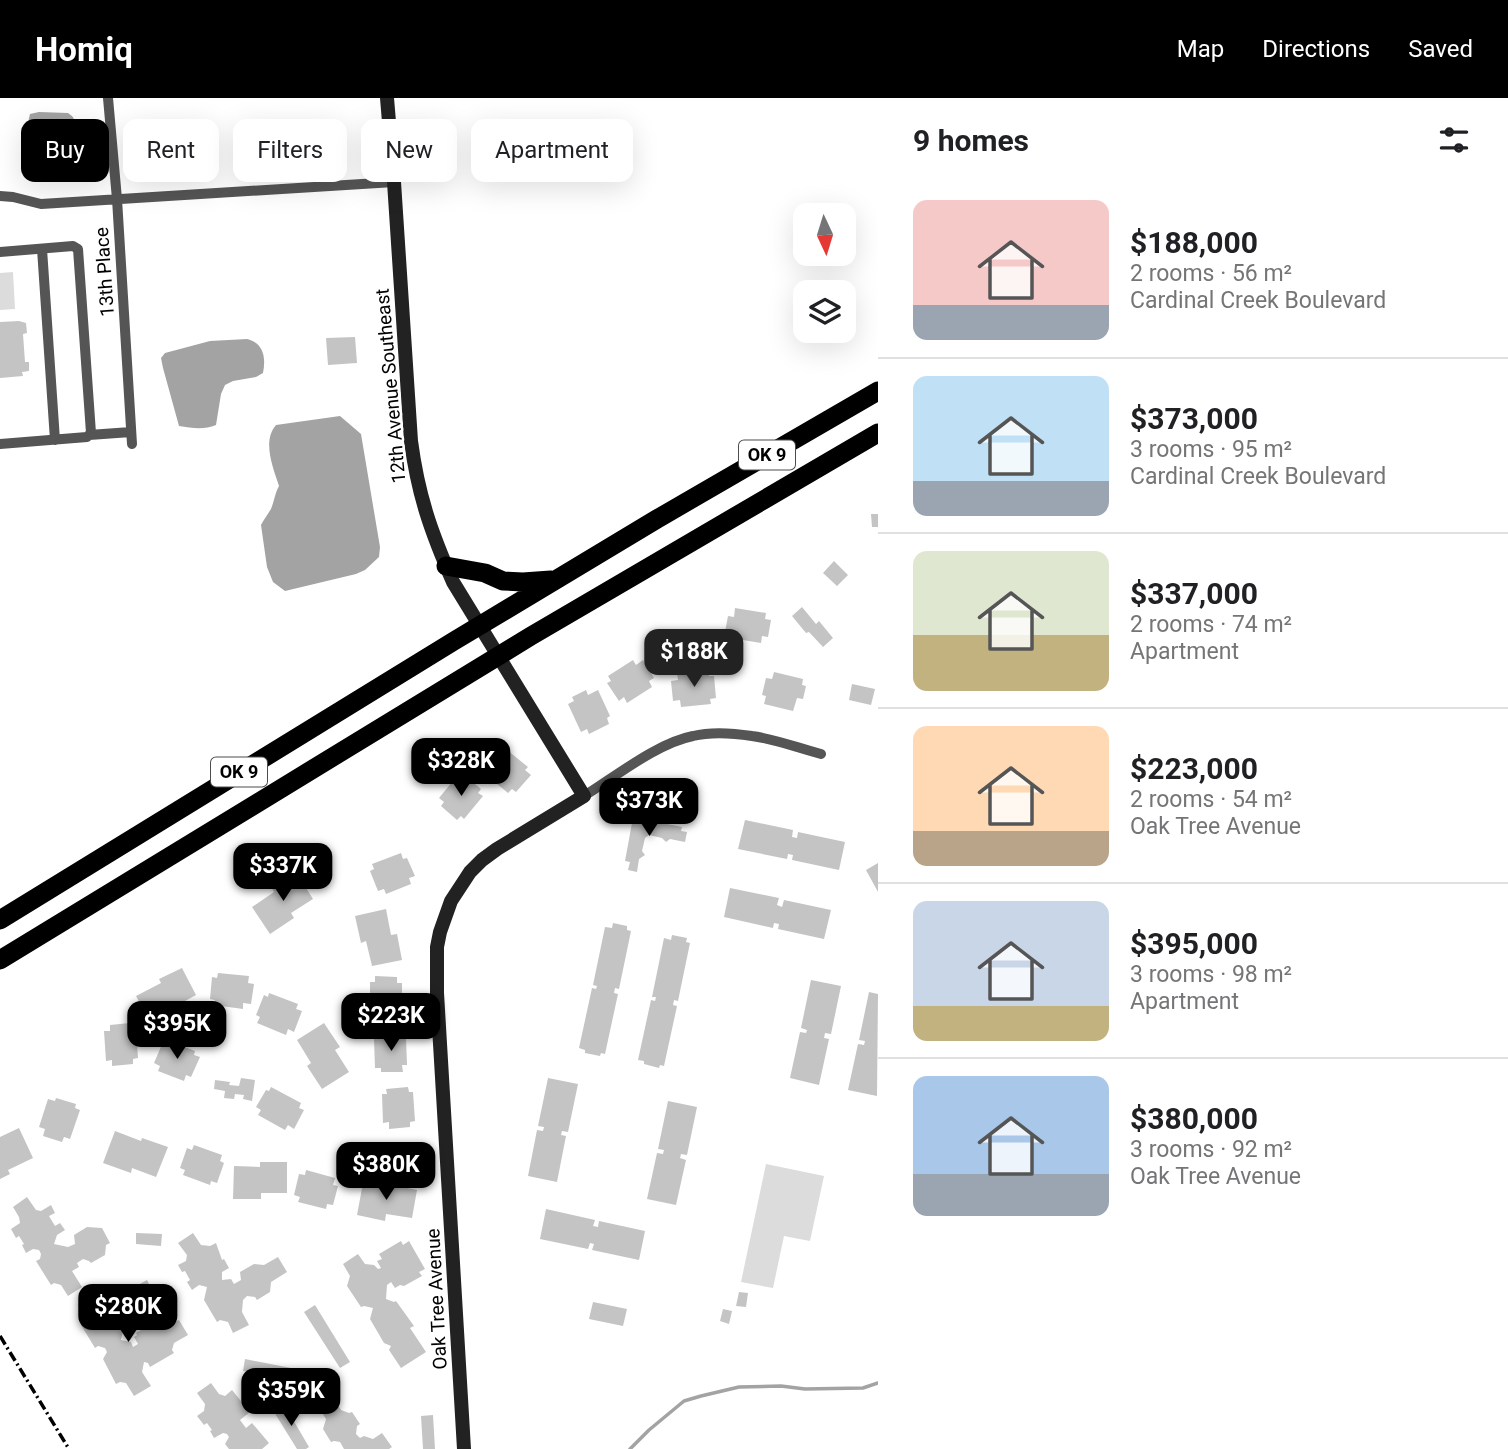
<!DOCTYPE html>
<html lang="en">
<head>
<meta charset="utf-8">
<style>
	:root { --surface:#fff; --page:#f2f2f2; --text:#202124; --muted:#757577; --line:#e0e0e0; --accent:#000 }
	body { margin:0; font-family:Roboto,sans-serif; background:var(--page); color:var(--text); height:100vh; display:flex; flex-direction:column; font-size:26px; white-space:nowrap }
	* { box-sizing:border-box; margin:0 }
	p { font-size:23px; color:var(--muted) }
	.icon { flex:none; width:38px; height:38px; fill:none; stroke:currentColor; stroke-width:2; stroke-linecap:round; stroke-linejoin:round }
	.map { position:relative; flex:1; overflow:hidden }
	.side { display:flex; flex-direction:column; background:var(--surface); width:630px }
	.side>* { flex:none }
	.guide { position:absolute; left:21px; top:21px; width:665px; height:63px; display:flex; gap:14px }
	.needle { width:46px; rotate:176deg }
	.tools { position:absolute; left:793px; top:105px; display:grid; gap:14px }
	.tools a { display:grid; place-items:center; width:63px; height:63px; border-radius:14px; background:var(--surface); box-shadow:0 7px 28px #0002; font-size:35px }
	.price { position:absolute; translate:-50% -60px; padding:0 16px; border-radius:14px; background:var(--accent); color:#fff; font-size:23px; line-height:46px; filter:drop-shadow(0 2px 4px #0008) }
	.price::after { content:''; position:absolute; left:50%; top:42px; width:21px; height:16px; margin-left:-10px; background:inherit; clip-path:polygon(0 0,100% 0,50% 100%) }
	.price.on { background:#222; color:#fff }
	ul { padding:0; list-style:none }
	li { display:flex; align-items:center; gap:21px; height:175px; padding:0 35px }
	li+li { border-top:2px solid var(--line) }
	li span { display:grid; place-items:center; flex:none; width:196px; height:140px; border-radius:14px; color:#555 }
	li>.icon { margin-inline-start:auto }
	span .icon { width:84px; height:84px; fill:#fffc; stroke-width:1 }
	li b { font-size:30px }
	h2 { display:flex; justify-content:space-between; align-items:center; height:84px; padding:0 35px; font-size:30px }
	.pill { padding:0 24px; border-radius:14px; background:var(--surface); box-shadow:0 7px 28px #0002; font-size:24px; line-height:63px }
	.pill.on { background:var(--accent); color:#fff }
	header { display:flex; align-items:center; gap:42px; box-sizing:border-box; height:98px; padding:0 35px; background:var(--accent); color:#fff }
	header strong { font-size:33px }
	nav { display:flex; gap:38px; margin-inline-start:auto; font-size:24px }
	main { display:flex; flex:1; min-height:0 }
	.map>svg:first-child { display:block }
	.green { fill:#dcdcdc }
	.water { fill:#a3a3a3 }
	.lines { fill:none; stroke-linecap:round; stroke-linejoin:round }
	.stream { stroke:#a3a3a3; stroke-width:3.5 }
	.building { fill:#c4c4c4 }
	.street { stroke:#555; stroke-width:10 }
	.secondary { stroke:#222; stroke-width:14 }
	.highway { stroke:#000; stroke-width:19 }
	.rail { stroke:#000; stroke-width:3.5; stroke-dasharray:10 3.5 2 3.5; stroke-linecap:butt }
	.labels { text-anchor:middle; stroke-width:5; stroke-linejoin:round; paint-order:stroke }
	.shield { fill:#fff; stroke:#4c4c4c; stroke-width:2 }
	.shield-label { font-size:18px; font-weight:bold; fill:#000 }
	.street-label { font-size:19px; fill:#000; stroke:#fff }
</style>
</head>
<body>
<header>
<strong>Homiq</strong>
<nav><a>Map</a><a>Directions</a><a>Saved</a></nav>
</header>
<main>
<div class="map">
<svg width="878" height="1351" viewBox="0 0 878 1351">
	<rect width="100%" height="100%" fill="#fff"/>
	<path class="green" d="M13,174L15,211L0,212V175Z
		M766,1066L824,1078L810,1143L784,1138L773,1190L741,1184Z"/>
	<path class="water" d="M39,14L68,15C73,19 73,18 75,24C77,32 74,69 72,77L57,79L26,73V50L29,34L27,29L30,16Z
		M247,241C264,245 266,260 263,275L256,279L233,283L225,287L221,296L216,327C204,332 192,330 179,328L163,270L161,260L165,255L210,243Z
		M340,318L361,336L380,449L379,459L365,472L356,476L285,493L273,484L267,469L261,427C264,421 268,416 271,411C274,404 275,395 279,388C273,370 262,343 276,327Z"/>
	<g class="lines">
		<path class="stream" d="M630,1351L649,1332L684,1303L701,1298L739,1289L781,1288L805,1291L863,1290L878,1285"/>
	</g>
	<path class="building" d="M19,223L26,225L27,235L23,236L25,264H29V273L22,274L23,278L0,280V224Z
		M355,239L357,265L328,267L326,240Z
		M871,416H878V429H872Z
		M834,463L848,477L837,488L823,475Z
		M802,509L816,526L819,523L833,540L823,549L809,534L806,535L792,518Z
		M735,510L766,515L765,521L771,522L768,539L762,538L761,545L731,540V535L725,534L728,518L734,519Z
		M633,562L636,567L643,562L654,580L649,583L652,589L627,605L624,599L619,603L607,585L611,583L608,578Z
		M708,573L709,578H714L716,600L710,601L711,606L681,609L680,602L673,603L671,583L678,582L677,575Z
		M774,574L803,581L802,587L806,588L803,601L797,600L793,613L764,606L766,598L762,597L766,580L772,581Z
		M852,586L875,591L871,607L849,602Z
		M586,592L588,597L598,592L610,618L607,620L609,626L589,636L587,631L581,634L568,606L574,603L572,599Z
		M499,652L504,655L507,652L528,669L525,672L531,677L516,694L512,691L508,695L485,676L490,670L486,667Z
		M457,678L461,682L465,678L481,691L478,695L483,698L464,721L461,718L457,722L441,708L444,704L439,700Z
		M642,721L682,729L681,733L687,734L685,744L670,741L666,744L662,740L649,737L645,740L642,753L645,757L639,761L637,774L628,772L630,764L625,763L632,725Z
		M745,722L793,732L792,739L797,740L798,734L845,744L839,772L792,762L793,757L788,756L787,761L738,751Z
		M401,755L403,761L407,760L415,778L409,780L411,786L386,796L384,791L378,793L370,773L374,771L372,766Z
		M878,765V794L866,772Z
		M296,774L313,801L291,815L294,820L270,836L252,809L274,794L272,790Z
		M730,790L779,800L777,807L782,809L784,802L831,812L824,841L778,831L779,826L774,825L773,830L724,819Z
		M386,811L391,837L397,836L402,862L372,868L366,843L361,845L355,818Z
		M613,825L627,828V832L631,833L619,891L615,890L614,895L618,896L605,956L601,955L600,958L585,955V952L579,950L592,890L596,891L597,888L593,887L605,829L612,830Z
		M672,837L687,840L686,844L690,845L678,903L674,902L673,907L677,908L664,968L660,967L659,970L644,966V963L638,962L651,902L655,903L656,899H652L664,840L671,842Z
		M182,870L196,897L174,909L177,914L152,928L136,898L161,885L159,881Z
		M218,875L249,878L248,885L254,886L251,906L243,905V911L214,907L215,902L210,901L212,879L217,880Z
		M375,878L397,879V885H402V913H397V919L375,918L376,913H370V884H375Z
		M811,882L841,888L831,936L825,935L824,940L829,941L819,987L790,980L800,934L806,935L807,932L801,930Z
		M869,894L878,896L877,998L848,992L858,946L864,947L865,943L859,942Z
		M269,895L298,906L296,911L302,913L294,934L288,931L286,937L257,925L260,919L256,917L264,897L268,899Z
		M130,925L131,933L136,932L138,960L133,961V966L112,968V962L106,963L104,933H110V927Z
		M324,925L340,949L335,952L349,974L322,991L307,968L311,965L297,942Z
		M401,935L402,940H406L407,967H402L403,974H381V970H375L374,941H380V936Z
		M169,943L195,953L194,957L200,959L191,979L186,977L184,983L158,973L160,968L154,965L163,944L168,946Z
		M241,980L255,982L252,1003L243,1001L244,997L235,996L234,1001L224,1000L225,993L214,991L215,982L230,984L229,987L239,988Z
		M548,980L578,986L568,1034L562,1033L561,1037L566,1038L557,1084L528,1078L537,1032L543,1033L544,1029L538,1028Z
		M271,989L301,1005L299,1010L304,1012L294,1031L288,1027L285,1032L258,1017L261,1012L256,1009L266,992L269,993Z
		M408,989L409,994H413L415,1023L410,1024V1029L389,1031V1024L383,1025L382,996H387L386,991Z
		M56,1000L76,1006L75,1010L80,1012L70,1041L64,1039L62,1044L43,1038L45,1031L39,1029L48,1001L55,1003Z
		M668,1003L697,1009L687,1057L681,1056L680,1060L686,1062L676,1107L647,1101L657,1055L663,1056L664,1052L658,1051Z
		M19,1030L33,1060L8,1072L10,1076L0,1081V1039Z
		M115,1033L141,1043L142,1040L168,1049L156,1079L132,1070L131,1075L103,1065Z
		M194,1047L222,1057L220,1063L224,1065L217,1085L211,1083L210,1087L183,1077L185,1072L180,1070L187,1050L192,1052Z
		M260,1064H287V1095H261V1101H233L234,1068L260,1069Z
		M306,1072L335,1080L333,1087L338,1088L333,1107L327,1106L326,1111L298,1104L300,1099L294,1097L299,1076L305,1077Z
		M363,1085L389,1090V1086L417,1092L412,1120L386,1116L385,1123L357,1117Z
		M27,1099L36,1112L41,1113L51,1107L55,1115L49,1118L55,1128L60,1125L65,1132L57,1137L54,1146L68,1149L75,1146L74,1137L87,1129L102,1130L110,1145L106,1147L105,1157L91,1165L89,1163L83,1161L77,1165L79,1169L72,1173L82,1189L68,1198L61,1187L54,1185L51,1187L36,1163L40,1161L41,1156L39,1152L33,1151L26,1155L22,1147L24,1146L19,1138L16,1140L11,1131L20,1125L19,1119L13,1109Z
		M546,1111L595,1122L593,1128L598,1129L599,1123L645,1133L639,1162L592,1152L594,1146L590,1145L588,1151L540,1141Z
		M136,1135L162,1136L161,1148L136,1146Z
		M193,1135L201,1147L210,1148L216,1145L222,1162L224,1161L229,1170L222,1174V1182L231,1181L234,1186L241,1182L240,1174L254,1166L264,1167L278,1159L287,1174L271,1184L270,1194L257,1202L255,1199L247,1198L243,1202L242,1214L249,1227L233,1235L228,1224L220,1222L217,1224L204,1202L207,1189L199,1187L192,1192L187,1184L190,1182L185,1173L182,1174L178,1167L186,1163L187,1157L178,1145Z
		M401,1143L403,1147L409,1143L425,1171L419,1174L422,1178L404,1188L400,1187L395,1190L391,1184L387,1187L386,1201L394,1204L396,1203L414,1228L410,1230L426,1254L401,1270L389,1252L391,1248L384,1245L370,1221L373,1210L364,1208L361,1209L347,1188L350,1178L343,1166L358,1156L365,1166L374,1167L378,1171L381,1170L377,1163L382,1161L379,1156Z
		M147,1182L152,1192L124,1208L118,1198Z
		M739,1194L748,1195L746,1209L736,1208Z
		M94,1196L102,1210L108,1211L110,1209L123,1232L121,1242L131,1244L133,1249L138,1246L134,1239L137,1237L136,1235L157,1223L159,1227L166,1228L179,1222L188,1237L174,1245L172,1252L174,1255L150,1269L148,1265L144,1264L142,1274L151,1288L134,1298L126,1285L120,1284L116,1286L103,1261L107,1254L105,1250L98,1248L95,1250L81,1227L85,1219L78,1206Z
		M593,1204L627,1211L623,1228L589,1221Z
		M315,1207L350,1264L340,1270L304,1214Z
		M723,1211L732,1213L729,1226L720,1223Z
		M245,1261L291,1270L289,1282L243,1273Z
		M211,1285L219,1296L225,1298L232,1292L250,1314L240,1322L246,1330L252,1325L269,1345L262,1351H229L225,1346L229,1339L227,1336L223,1335L214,1340L210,1333L212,1332L207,1325L204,1327L197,1318L204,1313L205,1306L197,1295Z
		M331,1296L341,1312L349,1315L352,1314L360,1326L357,1328L356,1336L360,1340L364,1338L373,1341L382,1335L392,1349L389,1351H344L340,1344L334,1343L331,1344L323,1331L326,1321L316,1305Z
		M285,1308L309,1349L306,1351H297L274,1314Z
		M433,1317L435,1351H423L421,1318Z"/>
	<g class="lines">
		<path class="street" d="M108,0L117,101L132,346
			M0,98L13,99L41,106L394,84
			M42,151L55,342
			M0,154L73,148L78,151L91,335L87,339L0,346
			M89,337L131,334
			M584,698C615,679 657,645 693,638C713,633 733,635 752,638C775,641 798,650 821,656"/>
		<path class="secondary" d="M387,0L394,84L411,343C418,397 431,434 453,484L584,698L497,751L482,762L470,774L451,803L440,834L437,849V895L464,1351"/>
		<path class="highway" d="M446,468L485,475L503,483L523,484L551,482
			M0,822L454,543L657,421L878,293
			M0,862L531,538L878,335"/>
		<path class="rail" d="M0,1238L69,1351"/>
	</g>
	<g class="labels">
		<g class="shield">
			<rect x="739" y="342.5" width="56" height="29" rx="5"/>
			<rect x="211" y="659.5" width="56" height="29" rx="5"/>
		</g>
		<g class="shield-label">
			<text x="767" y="363">OK 9</text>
			<text x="239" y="680">OK 9</text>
		</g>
		<g class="street-label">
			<text transform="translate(104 174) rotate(-94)" y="7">13th Place</text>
			<text transform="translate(390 288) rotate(-95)" y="7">12th Avenue Southeast</text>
			<text transform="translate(436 1201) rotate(-93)" y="7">Oak Tree Avenue</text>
		</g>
	</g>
</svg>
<div class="tools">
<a><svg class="needle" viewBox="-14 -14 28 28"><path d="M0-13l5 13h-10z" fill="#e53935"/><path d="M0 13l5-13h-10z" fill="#757577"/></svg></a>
<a><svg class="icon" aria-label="layers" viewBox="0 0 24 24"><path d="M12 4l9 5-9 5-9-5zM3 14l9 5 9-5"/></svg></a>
</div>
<b class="price on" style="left:694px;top:591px">$188K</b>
<b class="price" style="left:461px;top:700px">$328K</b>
<b class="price" style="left:649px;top:740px">$373K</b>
<b class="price" style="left:283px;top:805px">$337K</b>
<b class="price" style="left:391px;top:955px">$223K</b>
<b class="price" style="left:177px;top:963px">$395K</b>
<b class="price" style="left:386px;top:1104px">$380K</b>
<b class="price" style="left:128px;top:1246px">$280K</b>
<b class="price" style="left:291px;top:1330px">$359K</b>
<div class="guide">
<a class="pill on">Buy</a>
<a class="pill">Rent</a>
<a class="pill">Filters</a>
<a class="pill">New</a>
<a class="pill">Apartment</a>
</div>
</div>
<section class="side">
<h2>9 homes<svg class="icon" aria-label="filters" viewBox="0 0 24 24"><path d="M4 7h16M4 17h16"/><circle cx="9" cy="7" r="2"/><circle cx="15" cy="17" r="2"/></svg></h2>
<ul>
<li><span style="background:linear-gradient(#f6c9c9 75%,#9aa5b1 0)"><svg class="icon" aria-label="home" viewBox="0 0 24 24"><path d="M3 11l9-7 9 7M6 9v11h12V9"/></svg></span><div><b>$188,000</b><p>2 rooms · 56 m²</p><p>Cardinal Creek Boulevard</p></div></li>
<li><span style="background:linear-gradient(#bfe0f5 75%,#9aa5b1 0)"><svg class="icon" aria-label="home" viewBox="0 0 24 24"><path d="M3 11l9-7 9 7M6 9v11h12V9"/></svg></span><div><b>$373,000</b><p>3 rooms · 95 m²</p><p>Cardinal Creek Boulevard</p></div></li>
<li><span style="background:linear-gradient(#dfe7d0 60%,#c2b280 0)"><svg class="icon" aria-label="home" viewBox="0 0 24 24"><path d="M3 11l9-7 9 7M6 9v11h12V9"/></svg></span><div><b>$337,000</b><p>2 rooms · 74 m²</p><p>Apartment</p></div></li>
<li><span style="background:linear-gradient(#ffd9b3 75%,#b9a48a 0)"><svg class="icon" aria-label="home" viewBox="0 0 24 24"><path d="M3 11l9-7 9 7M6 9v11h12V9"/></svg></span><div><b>$223,000</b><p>2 rooms · 54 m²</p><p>Oak Tree Avenue</p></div></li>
<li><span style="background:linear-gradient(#c9d6e8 75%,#c2b280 0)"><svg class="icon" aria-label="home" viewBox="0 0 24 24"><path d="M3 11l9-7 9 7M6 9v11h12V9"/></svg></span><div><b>$395,000</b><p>3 rooms · 98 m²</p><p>Apartment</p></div></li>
<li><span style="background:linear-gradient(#a9c7e8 70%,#9aa5b1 0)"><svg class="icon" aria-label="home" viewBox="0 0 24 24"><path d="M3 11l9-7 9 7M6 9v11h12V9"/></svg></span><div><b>$380,000</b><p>3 rooms · 92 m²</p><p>Oak Tree Avenue</p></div></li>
</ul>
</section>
</main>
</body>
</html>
